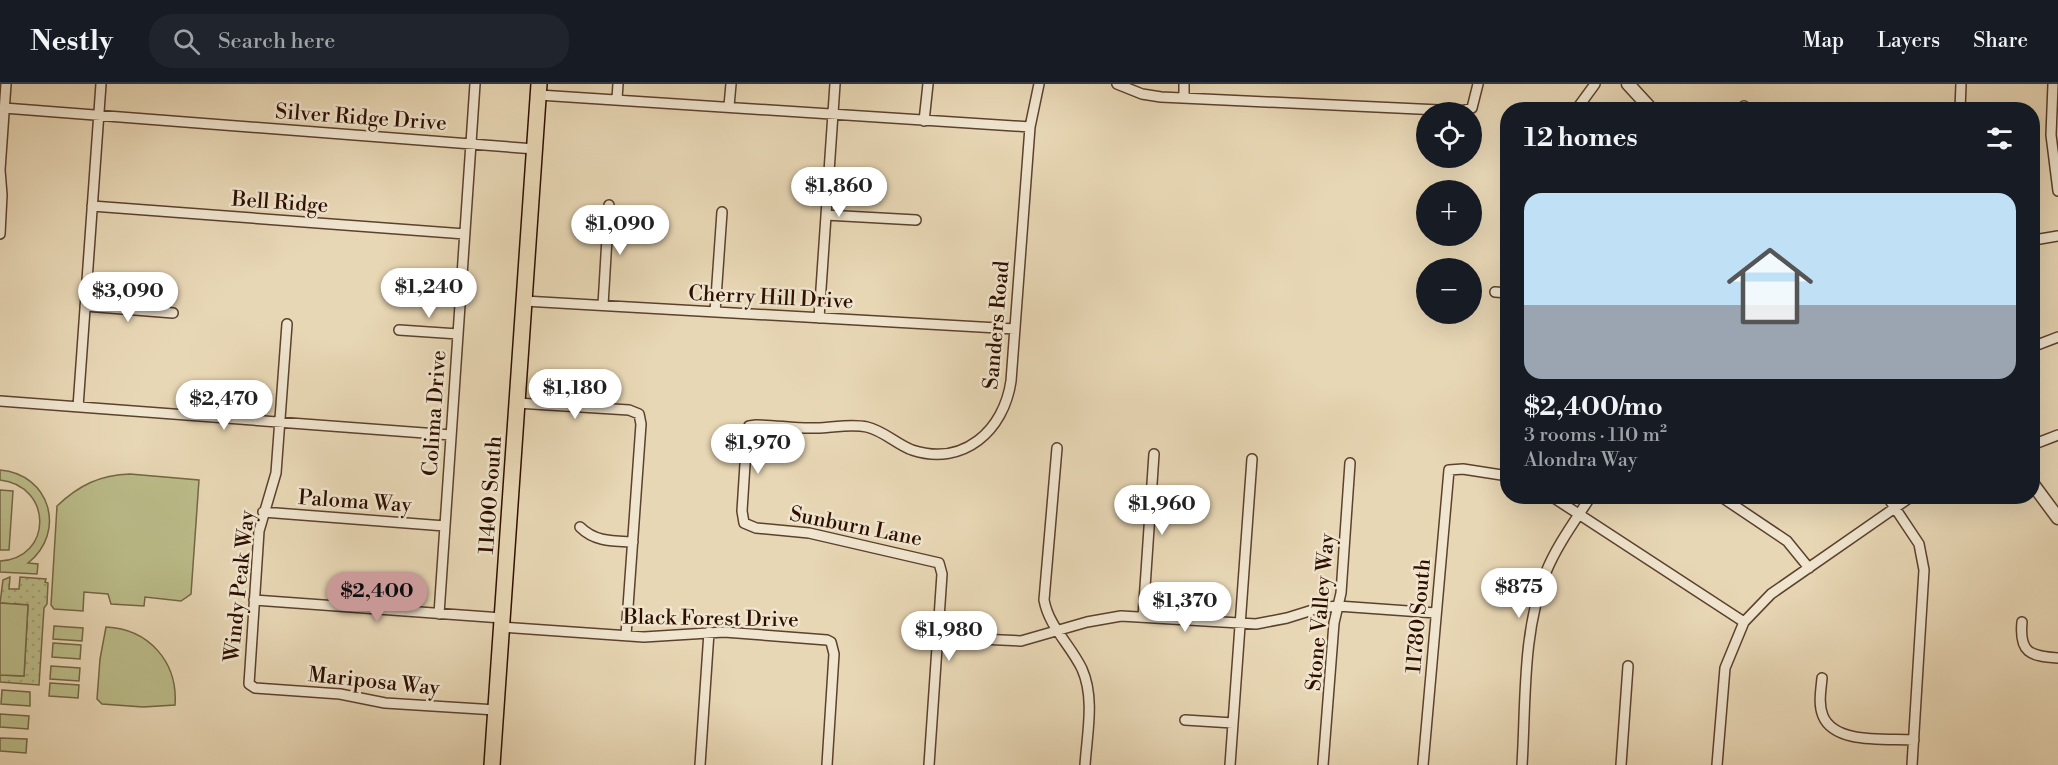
<!DOCTYPE html>
<html lang="en">
<head>
<meta charset="utf-8">
<style>
	:root { --surface:#171b24; --page:#20242c; --text:#f1f3f6; --muted:#9ea1a6; --line:#363941; --accent:#c59692 }
	body { margin:0; font-family:"Libre Bodoni",serif; background:var(--page); color:var(--text); height:100vh; display:flex; flex-direction:column; font-size:22px; white-space:nowrap }
	* { box-sizing:border-box; margin:0 }
	p { font-size:20px; color:var(--muted) }
	.icon { flex:none; width:33px; height:33px; fill:none; stroke:currentColor; stroke-width:2; stroke-linecap:round; stroke-linejoin:round }
	.map { position:relative; flex:1; overflow:hidden }
	.panel { position:absolute; left:1500px; top:18px; width:540px; height:402px; display:flex; flex-direction:column; background:var(--surface); border-radius:24px; box-shadow:0 6px 24px #0002 }
	.panel>* { flex:none }
	.fabs { position:absolute; left:1416px; top:18px; display:grid; gap:12px }
	.fabs a { display:grid; place-items:center; width:66px; height:66px; border-radius:50%; background:var(--surface); box-shadow:0 6px 24px #0002; font-size:30px }
	.price { position:absolute; translate:-50% -51px; padding:0 14px; border-radius:21px; background:#fff; color:#222; font-size:20px; line-height:39px; filter:drop-shadow(0 2px 3px #0008) }
	.price::after { content:''; position:absolute; left:50%; top:36px; width:18px; height:14px; margin-left:-9px; background:inherit; clip-path:polygon(0 0,100% 0,50% 100%) }
	.price.selected { background:var(--accent); color:#111 }
	ul { padding:0; list-style:none }
	li { display:grid; align-content:center; gap:12px; height:318px; padding:0 24px }
	li span { display:grid; place-items:center; height:186px; border-radius:18px; color:#555 }
	li>.icon { margin-inline-start:auto }
	span .icon { width:108px; height:108px; fill:#fffc; stroke-width:1 }
	li b { font-size:26px }
	h2 { display:flex; justify-content:space-between; align-items:center; height:72px; padding:0 24px; font-size:26px }
	header { display:flex; align-items:center; gap:36px; box-sizing:border-box; height:84px; padding:0 30px; background:var(--surface); border-bottom:2px solid var(--line) }
	header strong { font-size:28px }
	nav { display:flex; gap:33px; margin-inline-start:auto; font-size:21px }
	.search { width:420px; height:54px; background:var(--page); display:flex; align-items:center; gap:15px; box-sizing:border-box; padding:0 21px; border-radius:24px; color:var(--muted); font-size:22px }
	.map>svg:first-child { display:block }
	.grass { fill:url(#grass-dots); stroke:#746645; stroke-width:1.5 }
	.pitch { fill:#bbbd8a; stroke:#746645; stroke-width:1.5 }
	.lines { fill:none; stroke-linecap:round; stroke-linejoin:round }
	.minor-casing { stroke:#5c412d; stroke-width:12 }
	.tertiary-casing { stroke:#5c412d; stroke-width:15 }
	.primary-casing { stroke:#2d0f00; stroke-width:18 }
	.minor { stroke:#f0e5cf; stroke-width:9 }
	.tertiary { stroke:#f0e5cf; stroke-width:12 }
	.primary { stroke:#e8d7b5; stroke-width:15 }
	.labels { text-anchor:middle; stroke-width:5; stroke-linejoin:round; paint-order:stroke }
	.street-label { font-size:21px; fill:#2d0f00; stroke:#f0e5cf }
</style>
</head>
<body>
<header>
<strong>Nestly</strong>
<div class="search"><svg class="icon" aria-label="search" viewBox="0 0 24 24"><circle cx="10" cy="10" r="6"/><path d="M15 15l6 6"/></svg>Search here</div>
<nav><a>Map</a><a>Layers</a><a>Share</a></nav>
</header>
<div class="map">
<svg width="2058" height="681" viewBox="0 0 2058 681">
	<defs>
		<pattern id="grass-dots" width="8" height="8" patternUnits="userSpaceOnUse" patternTransform="scale(1.5)"><rect width="8" height="8" fill="#bbbd8a"/><path d="M2 2h.1M6 6h.1" fill="none" stroke="#a1a175" stroke-width="1.8" stroke-linecap="round"/></pattern>
	</defs>
	<rect width="100%" height="100%" fill="#e8d7b5"/>
	<filter id="stains"><feTurbulence type="fractalNoise" baseFrequency=".00333" numOctaves="4"/><feColorMatrix values="0 0 0 0 .2 0 0 0 0 .09 0 0 0 0 .02 0 0 0 .5 -.17"/></filter>
	<radialGradient id="worn" r=".72"><stop offset=".6" stop-color="#630" stop-opacity="0"/><stop offset="1" stop-color="#630" stop-opacity=".3"/></radialGradient>
	<path class="grass" d="M10,493L9,505H19L20,493L46,495L45,498L48,499L47,520L44,524L39,601L0,598V591L24,592L28,521L0,519L3,496Z"/>
	<path class="pitch" d="M0,386C50,390 67,448 28,479L38,480L37,490L0,488V477C53,474 53,402 0,396Z
		M130,390L199,396L191,510L181,517L145,513L144,522L111,520L108,510L84,508L83,527L54,525L51,521L57,422C79,401 100,391 130,390Z
		M0,406L13,407L9,466H0Z
		M0,519L28,521L24,592L0,591Z
		M54,542L83,544L82,557L53,555Z
		M106,543C149,545 178,578 175,621L143,623L102,620L97,615L100,575Z
		M53,559L81,561L80,575L52,573Z
		M51,582L80,584L79,597L50,595Z
		M50,599L79,601L78,614L49,612Z
		M2,606L30,608V622L1,620Z
		M0,630L29,632L28,645L0,643Z
		M0,654L27,655L26,669L0,667Z"/>
	<g class="lines">
		<defs>
			<path id="minor" d="M1117,0L1142,10L1161,13L1461,27L1472,24L1478,0
				M2053,0L2051,51L2058,107
				M539,11L1030,43
				M1184,14V0
				M617,15L618,0
				M729,22L731,0
				M4,24L535,65
				M1576,26L1595,0
				M1744,26V22
				M1960,26L1961,0
				M924,37L928,0
				M92,122L465,150
				M826,131L916,136
				M0,150L2,111L0,86L6,0
				M2034,156L2058,152
				M1495,208L1508,209
				M524,217L1015,245
				M603,221L609,121
				M85,222L173,229
				M715,228L722,128
				M819,234L835,0
				M287,240L276,389L259,447L249,600L255,604L340,610L385,619L496,626
				M399,246L458,250
				M2032,263L2058,253
				M0,317L451,351
				M517,319L629,326L639,330L641,340L626,551
				M78,323L101,0
				M2032,361L2058,351
				M1057,364L1044,516C1049,543 1070,560 1082,585C1095,614 1087,650 1085,681
				M1551,412L1744,538
				M1720,412L1787,457L1809,484
				M1887,412L1919,460L1924,486L1912,681
				M263,428L445,442
				M580,443C595,458 613,457 633,458
				M254,516L502,534
				M439,530L475,0
				M1143,533L1154,370
				M2022,538C2019,569 2030,572 2058,574
				M502,543L644,553L724,548L827,556L831,558L834,570L827,681
				M937,553L1021,557L1087,538L1121,532L1256,540L1287,534L1319,524L1338,522L1436,529
				M1822,594C1821,606 1818,620 1823,632C1835,661 1888,654 1914,656
				M1185,636L1233,639
				M700,681L709,548
				M929,681L942,490L939,479L809,449L756,444L744,439L742,427L747,349L749,342L756,341C776,341 796,345 816,344C833,344 850,339 867,343C884,347 896,360 912,366C964,383 1004,346 1011,297L1030,43L1039,0
				M1230,681L1252,375
				M1323,681L1334,539L1341,509L1350,379
				M1423,681L1449,386L1463,385L1508,392
				M1522,681C1526,618 1522,548 1546,488C1557,461 1575,437 1591,412
				M1621,681L1628,582
				M1717,681L1725,584L1744,538L1771,510L1912,412"/>
			<path id="tertiary" d="M1628,0L1652,26
				M2032,399L2058,434"/>
			<path id="primary" d="M492,681L539,0"/>
		</defs>
		<use href="#minor" class="minor-casing"/>
		<use href="#tertiary" class="tertiary-casing"/>
		<use href="#primary" class="primary-casing"/>
		<use href="#minor" class="minor"/>
		<use href="#tertiary" class="tertiary"/>
		<use href="#primary" class="primary"/>
	</g>
	<g class="labels">
		<g class="street-label">
			<text transform="translate(361 33) rotate(4)" y="7">Silver Ridge Drive</text>
			<text transform="translate(280 118) rotate(4)" y="7">Bell Ridge</text>
			<text transform="translate(771 213) rotate(3)" y="7">Cherry Hill Drive</text>
			<text transform="translate(996 241) rotate(-85)" y="7">Sanders Road</text>
			<text transform="translate(434 329) rotate(-86)" y="7">Colima Drive</text>
			<text transform="translate(490 411) rotate(-86)" y="7">11400 South</text>
			<text transform="translate(355 417) rotate(4)" y="7">Paloma Way</text>
			<text transform="translate(856 442) rotate(11)" y="7">Sunburn Lane</text>
			<text transform="translate(239 502) rotate(-84)" y="7">Windy Peak Way</text>
			<text transform="translate(1320 528) rotate(-85)" y="7">Stone Valley Way</text>
			<text transform="translate(1418 532) rotate(-85)" y="7">11780 South</text>
			<text transform="translate(711 534) rotate(1)" y="7">Black Forest Drive</text>
			<text transform="translate(374 597) rotate(6)" y="7">Mariposa Way</text>
		</g>
	</g>
	<rect width="100%" height="100%" filter="url(#stains)"/>
	<rect width="100%" height="100%" fill="url(#worn)"/>
</svg>
<div class="fabs">
<a><svg class="icon" aria-label="locate" viewBox="0 0 24 24"><circle cx="12" cy="12" r="6"/><path d="M12 2v4M12 18v4M2 12h4M18 12h4"/></svg></a>
<a>+</a>
<a>−</a>
</div>
<b class="price" style="left:839px;top:134px">$1,860</b>
<b class="price" style="left:620px;top:172px">$1,090</b>
<b class="price" style="left:429px;top:235px">$1,240</b>
<b class="price" style="left:128px;top:239px">$3,090</b>
<b class="price" style="left:575px;top:336px">$1,180</b>
<b class="price" style="left:224px;top:347px">$2,470</b>
<b class="price" style="left:758px;top:391px">$1,970</b>
<b class="price" style="left:1162px;top:452px">$1,960</b>
<b class="price" style="left:1519px;top:535px">$875</b>
<b class="price selected" style="left:377px;top:539px">$2,400</b>
<b class="price" style="left:1185px;top:549px">$1,370</b>
<b class="price" style="left:949px;top:578px">$1,980</b>
<section class="panel">
<h2>12 homes<svg class="icon" aria-label="filters" viewBox="0 0 24 24"><path d="M4 7h16M4 17h16"/><circle cx="9" cy="7" r="2"/><circle cx="15" cy="17" r="2"/></svg></h2>
<ul>
<li><span style="background:linear-gradient(#bfe0f5 60%,#9aa5b1 0)"><svg class="icon" aria-label="home" viewBox="0 0 24 24"><path d="M3 11l9-7 9 7M6 9v11h12V9"/></svg></span><div><b>$2,400/mo</b><p>3 rooms · 110 m²</p><p>Alondra Way</p></div></li>
</ul>
</section>
</div>
</body>
</html>
